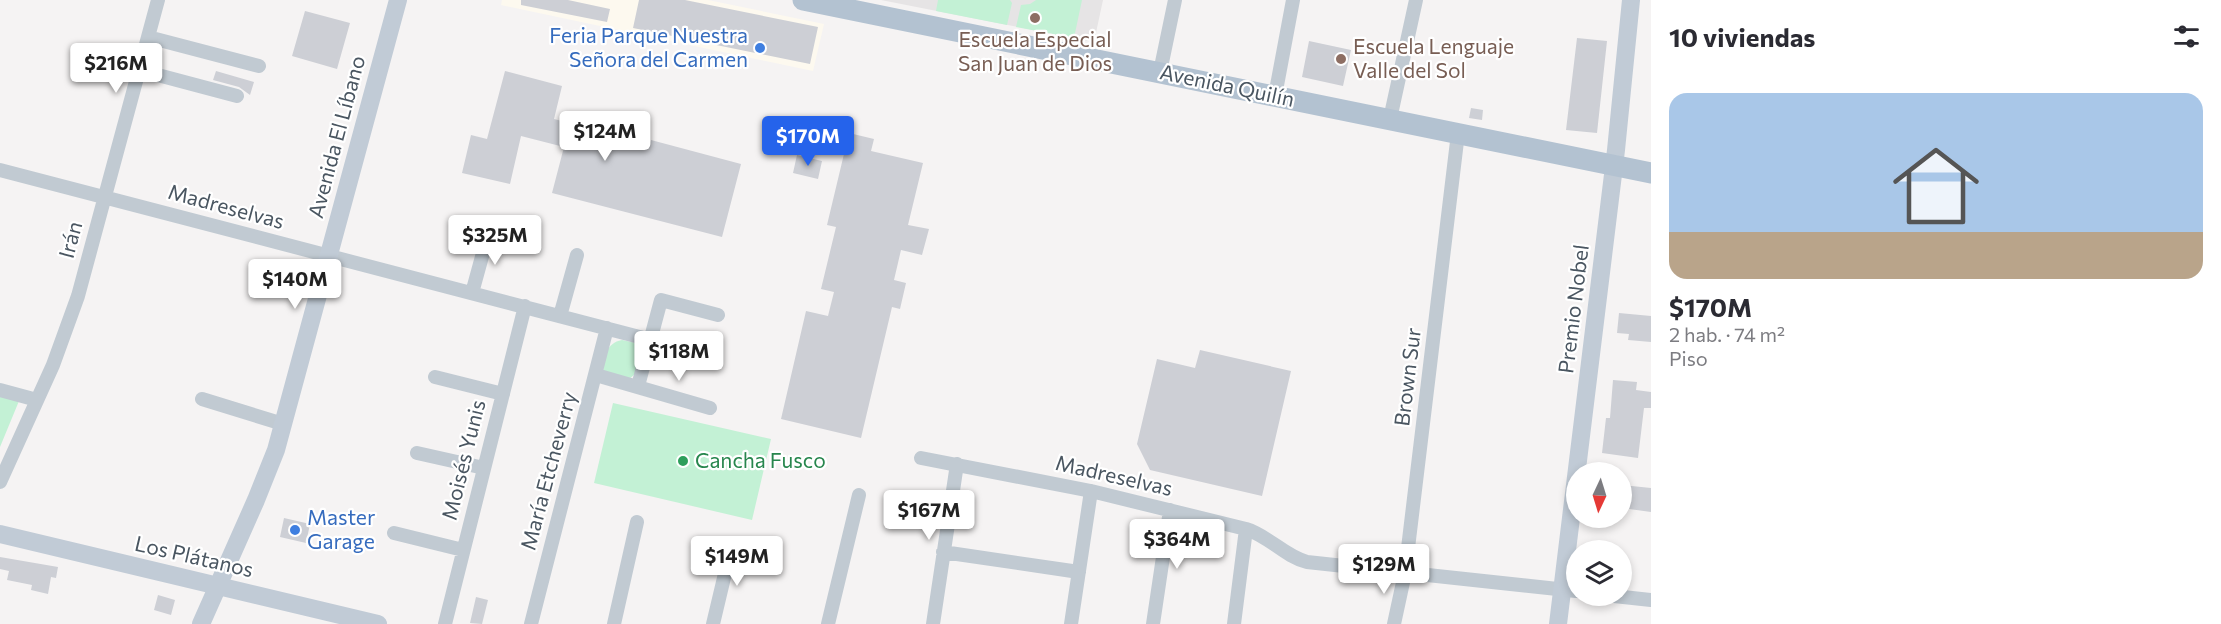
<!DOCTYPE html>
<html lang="es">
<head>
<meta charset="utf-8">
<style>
	:root { --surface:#fff; --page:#f2f2f3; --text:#2b2b33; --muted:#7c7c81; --line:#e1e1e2; --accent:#2563eb }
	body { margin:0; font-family:Commissioner,sans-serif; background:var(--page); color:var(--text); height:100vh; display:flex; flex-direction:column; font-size:22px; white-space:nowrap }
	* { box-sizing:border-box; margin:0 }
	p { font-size:20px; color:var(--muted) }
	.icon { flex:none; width:33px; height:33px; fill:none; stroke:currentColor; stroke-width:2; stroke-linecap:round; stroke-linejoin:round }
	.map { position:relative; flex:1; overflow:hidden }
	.drawer { display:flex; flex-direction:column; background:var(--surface); width:570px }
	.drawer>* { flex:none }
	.needle { width:39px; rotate:184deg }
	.buttons { position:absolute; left:1566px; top:462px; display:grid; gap:12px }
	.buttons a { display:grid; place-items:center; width:66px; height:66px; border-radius:50%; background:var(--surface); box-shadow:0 3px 9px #0003; font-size:30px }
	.price { position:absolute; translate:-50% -51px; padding:0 14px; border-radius:6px; background:#fff; color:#222; font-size:20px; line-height:39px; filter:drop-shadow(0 2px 3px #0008) }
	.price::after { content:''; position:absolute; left:50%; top:36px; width:18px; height:14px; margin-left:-9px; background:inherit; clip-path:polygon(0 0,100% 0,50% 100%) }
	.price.selected { background:var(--accent); color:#fff }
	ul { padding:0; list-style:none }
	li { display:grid; align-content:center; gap:12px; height:318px; padding:0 18px }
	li+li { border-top:2px solid var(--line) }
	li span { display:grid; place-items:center; height:186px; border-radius:18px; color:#555 }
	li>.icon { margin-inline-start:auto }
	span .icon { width:108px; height:108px; fill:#fffc; stroke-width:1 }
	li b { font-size:26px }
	h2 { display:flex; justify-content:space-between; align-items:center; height:72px; padding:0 18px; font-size:26px }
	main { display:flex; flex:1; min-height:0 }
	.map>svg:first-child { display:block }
	.commercial { fill:#fdf9ef }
	.education { fill:#e6e4e5 }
	.green { fill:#c3f1d5 }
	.building { fill:#cdcfd5 }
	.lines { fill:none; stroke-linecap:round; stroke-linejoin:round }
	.street { stroke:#c1cad2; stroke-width:14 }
	.secondary { stroke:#c1cbd6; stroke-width:18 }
	.primary { stroke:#b3c2d1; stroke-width:21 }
	.education-dot { fill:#8d6e63; stroke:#fff; stroke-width:2 }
	.shop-dot { fill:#3f7fe0; stroke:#fff; stroke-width:2 }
	.leisure-dot { fill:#2e9e5b; stroke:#fff; stroke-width:2 }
	.labels { text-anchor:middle; stroke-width:4.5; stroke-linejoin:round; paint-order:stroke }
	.shop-label { font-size:21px; fill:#366cbe; stroke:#fff; text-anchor:end }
	.education-label { font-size:21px; fill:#785e54; stroke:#fff }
	.street-label { font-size:21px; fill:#4a5661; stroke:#fff }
	.leisure-label { font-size:21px; fill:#27864d; stroke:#fff; text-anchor:start }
</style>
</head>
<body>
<main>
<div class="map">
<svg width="1651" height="624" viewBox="0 0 1651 624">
	<rect width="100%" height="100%" fill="#f5f3f3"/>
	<path class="commercial" d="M502,0H708L824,24L813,71L501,5Z"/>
	<path class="education" d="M881,0H1103L1094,42Z"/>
	<path class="green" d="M938,0H1010L1012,3L1007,25L936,11Z
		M1036,0H1082L1074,38L1016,27L1021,5L1030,4Z
		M622,340L636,343L642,348L635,374L628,380L603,372C604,357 606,343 622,340Z
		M0,396L19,401L0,447Z
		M613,403L771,439L752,520L594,483Z"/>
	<path class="building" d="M521,0H568L610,9L607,22L521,5Z
		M639,0H685L818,27L810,64L633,28Z
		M305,11L350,23L337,69L292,56Z
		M1577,38L1607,41L1597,133L1566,130Z
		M1309,41L1351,50L1343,86L1302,77Z
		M216,71L254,82L250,95L239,87L213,80Z
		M505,71L562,86L554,119L650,143L651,140L741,164L722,237L552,193L564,147L521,136L510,184L462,173L471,135L487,139Z
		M1471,108L1483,110L1482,120L1469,118Z
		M849,133L874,139L871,151L923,163L908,225L929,229L922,255L901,250L894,280L906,283L900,309L892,307L861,438L781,419L806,311L828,316L834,292L821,289L836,227L827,225Z
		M797,155L822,161L818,179L793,173Z
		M1619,313L1651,316V342L1628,340L1629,334L1617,333Z
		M1200,350L1291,371L1262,496L1150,470L1137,444L1157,359L1195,368Z
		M1613,380L1637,382L1636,390L1651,392V408H1644L1638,458L1602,453L1606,418H1610Z
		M1622,485L1651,488V512L1622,508Z
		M284,518L310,524L306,543L280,537Z
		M0,557L58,567L56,578L51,577L48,594L31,590L32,585L7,580L9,571L0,569Z
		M158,595L175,600L171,615L154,610Z
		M476,597L488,600L482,624L470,623Z"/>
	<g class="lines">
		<path class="street" d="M148,37L259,66
			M139,70L237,96
			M1160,72L1175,0
			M1275,96L1293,0
			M1390,119L1416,0
			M0,170L651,340
			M472,293L489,231
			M560,316L577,255
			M596,375L710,408
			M435,377L503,394
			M638,386L661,300L718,315
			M0,390L37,400
			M202,399L283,424
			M417,453L484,468
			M921,458L1091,491L1246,529C1269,536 1284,556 1307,562L1576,591
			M0,482L53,365L78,296L158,0
			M394,533L463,550
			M943,552L1079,572
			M1614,596L1651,600
			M445,624L525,306
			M531,624L607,328
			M614,624L637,522
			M713,624L732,544
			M828,624L859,495
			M933,624L957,464
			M1071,624L1091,491
			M1153,624L1170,510
			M1234,624L1246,529
			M1394,624L1405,573L1458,133"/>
		<path class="secondary" d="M0,534L378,624
			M201,624L256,500L276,450L398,0
			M1558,624L1616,150L1631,0"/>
		<path class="primary" d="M803,0L1651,173"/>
	</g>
	<g class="education-dot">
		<circle cx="1035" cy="18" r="6"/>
		<circle cx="1341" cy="59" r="6"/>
	</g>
	<g class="shop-dot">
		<circle cx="760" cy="48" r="6"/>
		<circle cx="295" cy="530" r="6"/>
	</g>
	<circle class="leisure-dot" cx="683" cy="461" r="6"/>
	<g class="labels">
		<g class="shop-label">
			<text x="748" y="43">Feria Parque Nuestra<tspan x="748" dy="24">Señora del Carmen</tspan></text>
			<text x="307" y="525" text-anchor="start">Master<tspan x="307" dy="24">Garage</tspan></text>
		</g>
		<g class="education-label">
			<text x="1035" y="47">Escuela Especial<tspan x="1035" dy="24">San Juan de Dios</tspan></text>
			<text x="1353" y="54" text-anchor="start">Escuela Lenguaje<tspan x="1353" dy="24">Valle del Sol</tspan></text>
		</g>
		<g class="street-label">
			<text transform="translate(1227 86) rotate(12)" y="7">Avenida Quilín</text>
			<text transform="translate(337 137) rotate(-75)" y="7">Avenida El Líbano</text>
			<text transform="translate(226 207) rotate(15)" y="7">Madreselvas</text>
			<text transform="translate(71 240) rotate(-75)" y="7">Irán</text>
			<text transform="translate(1574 309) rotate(-83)" y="7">Premio Nobel</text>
			<text transform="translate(1408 377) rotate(-83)" y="7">Brown Sur</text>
			<text transform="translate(464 460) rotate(-76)" y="7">Moisés Yunis</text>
			<text transform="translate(549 471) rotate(-75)" y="7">María Etcheverry</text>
			<text transform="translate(1114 476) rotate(13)" y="7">Madreselvas</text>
			<text transform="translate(194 557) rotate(13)" y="7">Los Plátanos</text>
		</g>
		<g class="leisure-label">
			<text x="695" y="468">Cancha Fusco</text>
		</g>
	</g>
</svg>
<div class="buttons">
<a><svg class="needle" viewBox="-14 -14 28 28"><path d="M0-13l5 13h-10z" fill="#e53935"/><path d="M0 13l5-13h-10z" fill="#7c7c81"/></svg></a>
<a><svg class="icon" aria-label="layers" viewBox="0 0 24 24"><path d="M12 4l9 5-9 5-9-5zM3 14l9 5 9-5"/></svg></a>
</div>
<b class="price" style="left:116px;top:94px">$216M</b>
<b class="price" style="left:605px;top:162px">$124M</b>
<b class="price selected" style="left:808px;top:167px">$170M</b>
<b class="price" style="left:495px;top:266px">$325M</b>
<b class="price" style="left:295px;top:310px">$140M</b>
<b class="price" style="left:679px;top:382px">$118M</b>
<b class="price" style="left:929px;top:541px">$167M</b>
<b class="price" style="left:1177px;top:570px">$364M</b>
<b class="price" style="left:737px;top:587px">$149M</b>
<b class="price" style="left:1384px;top:595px">$129M</b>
</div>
<section class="drawer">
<h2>10 viviendas<svg class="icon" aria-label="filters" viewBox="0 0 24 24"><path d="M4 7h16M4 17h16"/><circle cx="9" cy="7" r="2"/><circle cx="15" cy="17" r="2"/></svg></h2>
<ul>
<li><span style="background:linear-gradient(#a9c7e8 75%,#b9a48a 0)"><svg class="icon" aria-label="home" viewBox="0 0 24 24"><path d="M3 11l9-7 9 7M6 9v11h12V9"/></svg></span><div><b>$170M</b><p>2 hab. · 74 m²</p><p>Piso</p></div></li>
</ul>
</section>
</main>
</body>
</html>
